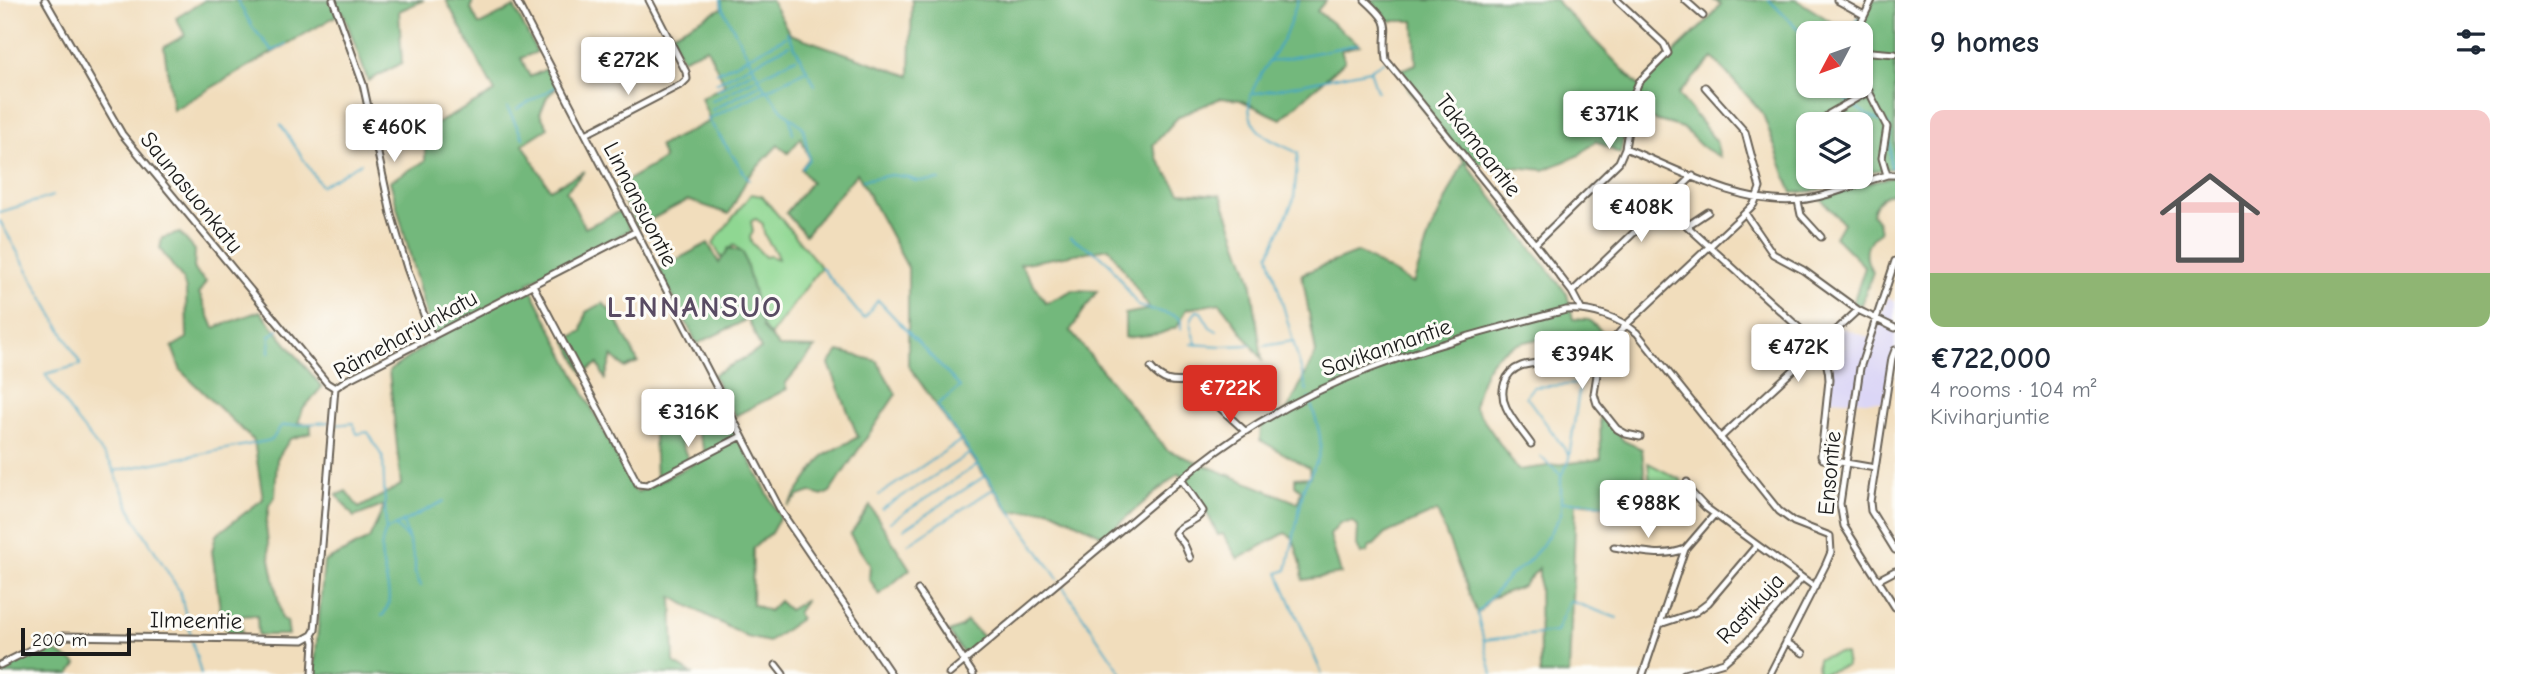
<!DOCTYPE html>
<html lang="en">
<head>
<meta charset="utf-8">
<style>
	:root { --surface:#fff; --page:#f2f2f3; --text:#1f2937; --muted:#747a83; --line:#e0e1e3; --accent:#d93025 }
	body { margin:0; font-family:"Comic Neue",sans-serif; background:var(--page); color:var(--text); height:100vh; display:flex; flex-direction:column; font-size:26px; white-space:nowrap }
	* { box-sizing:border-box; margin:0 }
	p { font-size:23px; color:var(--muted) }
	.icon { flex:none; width:38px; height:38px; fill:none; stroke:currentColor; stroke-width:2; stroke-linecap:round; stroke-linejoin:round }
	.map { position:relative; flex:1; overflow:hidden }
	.details { display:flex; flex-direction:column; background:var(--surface); width:630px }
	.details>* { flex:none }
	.needle { width:46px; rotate:229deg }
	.buttons { position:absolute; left:1796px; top:21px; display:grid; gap:14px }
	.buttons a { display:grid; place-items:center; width:77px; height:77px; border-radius:14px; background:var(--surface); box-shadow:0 2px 5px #0004; font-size:35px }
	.scale { position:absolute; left:21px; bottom:18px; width:110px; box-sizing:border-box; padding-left:7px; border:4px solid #1c1c1c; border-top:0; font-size:19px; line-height:24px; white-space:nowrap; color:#1c1c1c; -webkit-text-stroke:5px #fdfcf7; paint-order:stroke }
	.price { position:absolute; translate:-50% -60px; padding:0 16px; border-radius:7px; background:#fff; color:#222; font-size:23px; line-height:46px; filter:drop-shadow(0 2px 4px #0008) }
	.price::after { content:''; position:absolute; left:50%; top:42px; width:21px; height:16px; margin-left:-10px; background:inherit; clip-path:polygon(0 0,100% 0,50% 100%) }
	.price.current { background:var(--accent); color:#fff }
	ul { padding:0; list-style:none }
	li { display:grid; align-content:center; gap:14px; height:371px; padding:0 35px }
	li+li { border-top:2px solid var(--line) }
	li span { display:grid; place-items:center; height:217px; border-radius:14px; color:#555 }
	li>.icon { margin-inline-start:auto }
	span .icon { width:126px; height:126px; fill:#fffc; stroke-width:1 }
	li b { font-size:30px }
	h2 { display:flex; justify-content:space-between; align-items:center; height:84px; padding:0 35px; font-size:30px }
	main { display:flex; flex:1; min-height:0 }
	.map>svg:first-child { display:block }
	.built { fill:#dbd6f6 }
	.green { fill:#8fd792; stroke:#567a57; stroke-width:2; fill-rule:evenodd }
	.forest { fill:#73b87c; stroke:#486a4c; stroke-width:2 }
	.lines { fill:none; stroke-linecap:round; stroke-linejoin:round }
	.stream { stroke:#43a6c3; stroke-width:2 }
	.minor-casing { stroke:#676054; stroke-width:9 }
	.minor { stroke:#fff; stroke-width:5 }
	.labels { text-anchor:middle; stroke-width:6; stroke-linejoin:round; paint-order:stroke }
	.street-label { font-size:23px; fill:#1c1c1c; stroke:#fdfcf7 }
	.district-label { font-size:30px; font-weight:bold; letter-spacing:2px; fill:#594b63; stroke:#fdfcf7 }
</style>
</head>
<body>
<main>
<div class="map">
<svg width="1895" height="674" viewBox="0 0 1895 674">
	<rect width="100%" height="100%" fill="#fdfcf7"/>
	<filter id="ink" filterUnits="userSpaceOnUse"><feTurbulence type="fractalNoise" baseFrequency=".0143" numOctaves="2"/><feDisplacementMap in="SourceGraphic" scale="14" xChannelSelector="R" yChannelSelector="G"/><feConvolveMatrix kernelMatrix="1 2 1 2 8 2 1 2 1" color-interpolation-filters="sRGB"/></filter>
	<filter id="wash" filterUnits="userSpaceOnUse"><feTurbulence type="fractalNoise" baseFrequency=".00686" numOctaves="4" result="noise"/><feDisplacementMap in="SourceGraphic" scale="28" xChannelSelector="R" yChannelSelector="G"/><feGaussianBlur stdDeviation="1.57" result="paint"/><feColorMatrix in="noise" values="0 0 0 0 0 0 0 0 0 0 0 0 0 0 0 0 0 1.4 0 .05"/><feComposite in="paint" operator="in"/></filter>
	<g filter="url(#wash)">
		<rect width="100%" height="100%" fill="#f1ddbc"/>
		<path class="built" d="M1888,297L1895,301V348L1883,402L1830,399L1832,367L1845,345L1829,340L1842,328L1871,338Z"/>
		<path class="green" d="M751,194L762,196L821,267L770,336L760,323L751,287L737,290L749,275L745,270L741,251L734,245L722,259L713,243ZM756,219L763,224C762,240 775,246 778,259L770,256L765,257L751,242L750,237L753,232L751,221Z
			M1648,463L1681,480L1683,492L1651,495Z
			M1839,653L1845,654L1847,666L1819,674L1817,668L1818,658Z"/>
		<path class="forest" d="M205,0L235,1L424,0L399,11L402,63L368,81L343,12L173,110L164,47L185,35L176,18Z
			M446,0H473L471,9L479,25L514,7L537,52L521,58L530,77L546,69L557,87L547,97L540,114L548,128L523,144L550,189L585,171L566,191L585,228L622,210L630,230L528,283L633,489L638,492L707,457L695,427L679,438L689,461L656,478L654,435L661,423L673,427L695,413L700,424L724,411L780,517L771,533L753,548L752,604L769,611L779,601L789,610L806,600L797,613L800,619L769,642L747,637L672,597L674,663L692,674H314L324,562L369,539L385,505L354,517L337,495L346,491L359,508L401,485L389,371L433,340L390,181L425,161V130L495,92Z
			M721,0H771L790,34L910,76L912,0H1326L1317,11L1360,45L1341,50L1345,61L1281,119L1240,100L1221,98L1179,116L1153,145L1157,158L1180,192L1221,195L1251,279L1262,359L1220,303L1187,309L1177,327L1159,334L1125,338V314L1150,309L1109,248L1020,264L1046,303L1073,290L1097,291L1070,331L1167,450L1298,503L1301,490L1295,485V478L1310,477L1309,468L1260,440L1261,426L1288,409L1316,353L1302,274L1358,252L1413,284L1429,235L1464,161L1410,92L1400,70L1416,64L1414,21H1388L1368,0H1555L1639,86L1709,19L1721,4L1713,0H1797L1849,33H1808V86H1860V33H1851L1871,0H1895V168L1872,171L1860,177V124H1808V177H1860L1815,191L1792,193L1762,112L1713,58L1678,94L1716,141L1720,157L1701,146L1683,128L1629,113L1620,154L1596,141L1578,156L1544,170L1465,162L1567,294L1573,319L1589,320L1605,334L1595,348L1584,336C1551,339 1506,335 1487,368C1480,379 1478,394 1474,406L1518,470L1601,459L1600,413L1624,441L1642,449L1648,510L1576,502L1569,674H1540L1539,568L1523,586L1491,598L1477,614L1437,511L1385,534L1374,545L1370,546L1368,552L1361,554L1357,546L1358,527L1353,522L1340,523L1330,535L1341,574L1303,580L1301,564L1293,538L1285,533L1238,559L1223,534L1218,535L1203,505L1179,473L1104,536L1049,509L1010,512L908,365V268L857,173L805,235L786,213L811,182L801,169L809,158L801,138L788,153L778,145L748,177L729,214L688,200L637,227L616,187L664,159L659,146L710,121L701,98L725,85L707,48L682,59L670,35L722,8Z
			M1895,177V192C1883,195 1874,201 1872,214L1878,222L1880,232C1864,241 1863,258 1873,272L1861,305L1853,303L1865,267L1835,237L1843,223L1821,199L1877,180Z
			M180,233L195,250L194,270L206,282L199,293L214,328L260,311L322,387L303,409L298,423L311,424V433L290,439L277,459L275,497L269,505L266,526L270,559L282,619L287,621L289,635H258L257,615L241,616L242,634H230L222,624L212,551L216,535L263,499L254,441L181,371L172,347L187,338L186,290L183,280L160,249L162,238Z
			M708,243L719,263L729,248L743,252L763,328L779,347L815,348L785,384L787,389L735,416L713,375L761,349L748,319L697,344L659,269Z
			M603,303L615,316L638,362L625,368L612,356L605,379L598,364L583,373L566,340L582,331L586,312Z
			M839,351L877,361L896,394L830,492L822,496L810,492L799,496L788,506L823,456L858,437L829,364Z
			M870,506L910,569L879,595L869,578L870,565L850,535Z
			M967,621L984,638L964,655L949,632L961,627Z
			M48,647L77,664L70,674H0Z"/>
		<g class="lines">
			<path class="stream" d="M237,0L253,28L273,51L286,44
				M721,0L722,7L765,89
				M1298,0C1293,12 1291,23 1285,35C1273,63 1229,101 1260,132C1269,141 1287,147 1298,153L1294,199L1269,255L1307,391
				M1769,0L1808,39
				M787,32L815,85
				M1849,33L1859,15
				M1269,62L1358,44
				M1370,70L1377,91
				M717,73L786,37
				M716,83L789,45
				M1833,86C1841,99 1867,116 1882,122
				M717,90L754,71
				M767,90L782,110L803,127L809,159L802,168
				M1252,94L1370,70L1385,61
				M712,101L796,58
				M507,107L523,138
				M517,109L557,86
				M712,110L761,84
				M790,118L793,134
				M1887,123C1893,131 1889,155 1891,167H1895
				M281,125L321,186L361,163
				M749,180L708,119L807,70
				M863,180L891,175L907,177L916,181L940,180
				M0,212L53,196
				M0,221L80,363V365L45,374L76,420L111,464L134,517L180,592L191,636
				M1070,237L1099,254L1110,264L1138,306L1176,316L1181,320V329
				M821,267L862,317L865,318L878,300L960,387L937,405L1058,579
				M1191,344L1222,346L1251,345
				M1197,345C1192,333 1186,321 1197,311L1201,312L1210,327L1217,331
				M1264,346L1293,341
				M269,353L270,336L279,329
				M1309,398C1316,421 1327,443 1315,465
				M334,422L335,425L353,423L357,434L368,432L383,458L386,531C370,562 402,594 382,616
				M1569,455L1526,396L1533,387L1579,384
				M1541,457L1560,474
				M1314,467L1304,487L1287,570L1278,573L1322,674
				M114,471L272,440L281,426L329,422
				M879,495L960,441
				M1562,502H1588L1647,511L1654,505L1656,498L1686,497
				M882,509L969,454
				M403,522L415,561V573L421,586
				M890,522L977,465
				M395,526L408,539
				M904,529L985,476
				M387,530L444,501
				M908,544L993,489
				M1061,584L1122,674
				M1484,640L1556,632L1568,602L1570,601L1617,618
				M192,641L201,674
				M1492,674L1477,613L1510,575L1525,565L1541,547L1561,515V475L1568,464L1580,384L1588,365"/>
		</g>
	</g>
	<g filter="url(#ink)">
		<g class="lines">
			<defs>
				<path id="minor" d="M45,0L122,134L327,383L335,388
					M333,0L363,84L391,214L407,268L432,337
					M516,0L782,513L891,674
					M1365,0C1397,29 1381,24 1386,60L1535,244L1572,292L1581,309
					M1685,0L1703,16
					M1837,0L1864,15
					M1856,33L1872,0
					M1860,51L1895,54
					M1860,74L1887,127L1882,158L1887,175
					M1824,124V119L1829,114L1869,91
					M586,134L682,84L687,79L686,72L649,0
					M1625,148C1676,169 1743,206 1799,200C1829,197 1858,183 1887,175H1895
					M1798,201L1801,215L1821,237
					M1708,212L1687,226L1819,346C1825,357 1829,367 1829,380L1821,456L1823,459L1875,468
					M1745,213L1773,254L1803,270L1858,310L1895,328
					M1535,244L1619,162L1625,148L1635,91L1639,82L1668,53L1664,44L1617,0
					M1895,261L1860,368L1840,504L1844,526L1895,607
					M533,285L638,484L647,485L742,436
					M1572,292L1693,176
					M1895,350L1892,358L1870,502L1871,511L1895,550
					M1151,368C1171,392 1184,375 1209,384L1218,406L1245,431
					M1640,437L1626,434L1617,429L1597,404L1594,394L1599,361L1602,352L1627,324L1745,213L1754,204L1760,188L1745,132L1705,87
					M1720,438L1858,310
					M1531,444C1523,432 1512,421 1506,407C1499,392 1504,372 1521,366C1539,360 1579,361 1599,361
					M1181,479L1203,511C1197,523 1181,523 1175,533L1184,544L1190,558
					M1687,482L1691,492L1705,507L1815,587
					M1614,547C1636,551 1663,558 1685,549
					M1878,580L1895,571
					M918,590L973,674
					M1660,624L1696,612L1708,603L1757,545
					M312,635L315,630L317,606L335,388L345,381L635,232
					M1786,642L1803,653
					M0,665L52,639L62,636L303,640L312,635
					M776,665L783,674
					M312,674L314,642L312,635
					M949,674L1197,466C1310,376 1429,346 1566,310C1591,308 1618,317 1637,333L1779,511L1794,522L1830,536
					M1643,674L1685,549L1714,515
					M1684,674L1724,662L1747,642L1802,578
					M1770,674L1826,564L1831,552L1830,536"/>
			</defs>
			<use href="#minor" class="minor-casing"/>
			<use href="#minor" class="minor"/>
		</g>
	</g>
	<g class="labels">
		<g class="street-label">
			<text transform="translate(1479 145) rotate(52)" y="8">Takamaantie</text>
			<text transform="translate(192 192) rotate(51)" y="8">Saunasuonkatu</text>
			<text transform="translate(641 204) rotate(63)" y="8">Linnansuontie</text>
			<text transform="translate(405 334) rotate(-29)" y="8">Rämeharjunkatu</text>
			<text transform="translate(1386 347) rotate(-19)" y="8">Savikannantie</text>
			<text transform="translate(1829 473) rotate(-85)" y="8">Ensontie</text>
			<text transform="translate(1750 608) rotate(-47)" y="8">Rastikuja</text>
			<text transform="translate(196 620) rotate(1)" y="8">Ilmeentie</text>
		</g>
		<g class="district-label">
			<text x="695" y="317">LINNANSUO</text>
		</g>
	</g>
</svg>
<div class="buttons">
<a><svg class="needle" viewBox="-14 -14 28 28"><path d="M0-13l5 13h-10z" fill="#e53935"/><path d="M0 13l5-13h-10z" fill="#747a83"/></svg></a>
<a><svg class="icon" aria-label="layers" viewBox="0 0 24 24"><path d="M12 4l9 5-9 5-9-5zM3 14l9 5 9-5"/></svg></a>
</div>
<div class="scale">200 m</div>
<b class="price" style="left:628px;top:97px">€272K</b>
<b class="price" style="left:1609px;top:151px">€371K</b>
<b class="price" style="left:394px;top:164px">€460K</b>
<b class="price" style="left:1641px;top:244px">€408K</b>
<b class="price" style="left:1798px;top:384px">€472K</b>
<b class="price" style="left:1582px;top:391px">€394K</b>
<b class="price current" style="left:1230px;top:425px">€722K</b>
<b class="price" style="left:688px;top:449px">€316K</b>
<b class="price" style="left:1648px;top:540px">€988K</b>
</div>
<section class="details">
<h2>9 homes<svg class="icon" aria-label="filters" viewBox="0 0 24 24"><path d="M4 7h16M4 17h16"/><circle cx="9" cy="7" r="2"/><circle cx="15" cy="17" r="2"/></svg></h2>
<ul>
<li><span style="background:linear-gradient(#f6c9c9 75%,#8fb573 0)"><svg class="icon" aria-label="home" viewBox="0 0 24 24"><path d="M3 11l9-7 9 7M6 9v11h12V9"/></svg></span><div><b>€722,000</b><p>4 rooms · 104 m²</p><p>Kiviharjuntie</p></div></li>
</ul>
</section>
</main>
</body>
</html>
